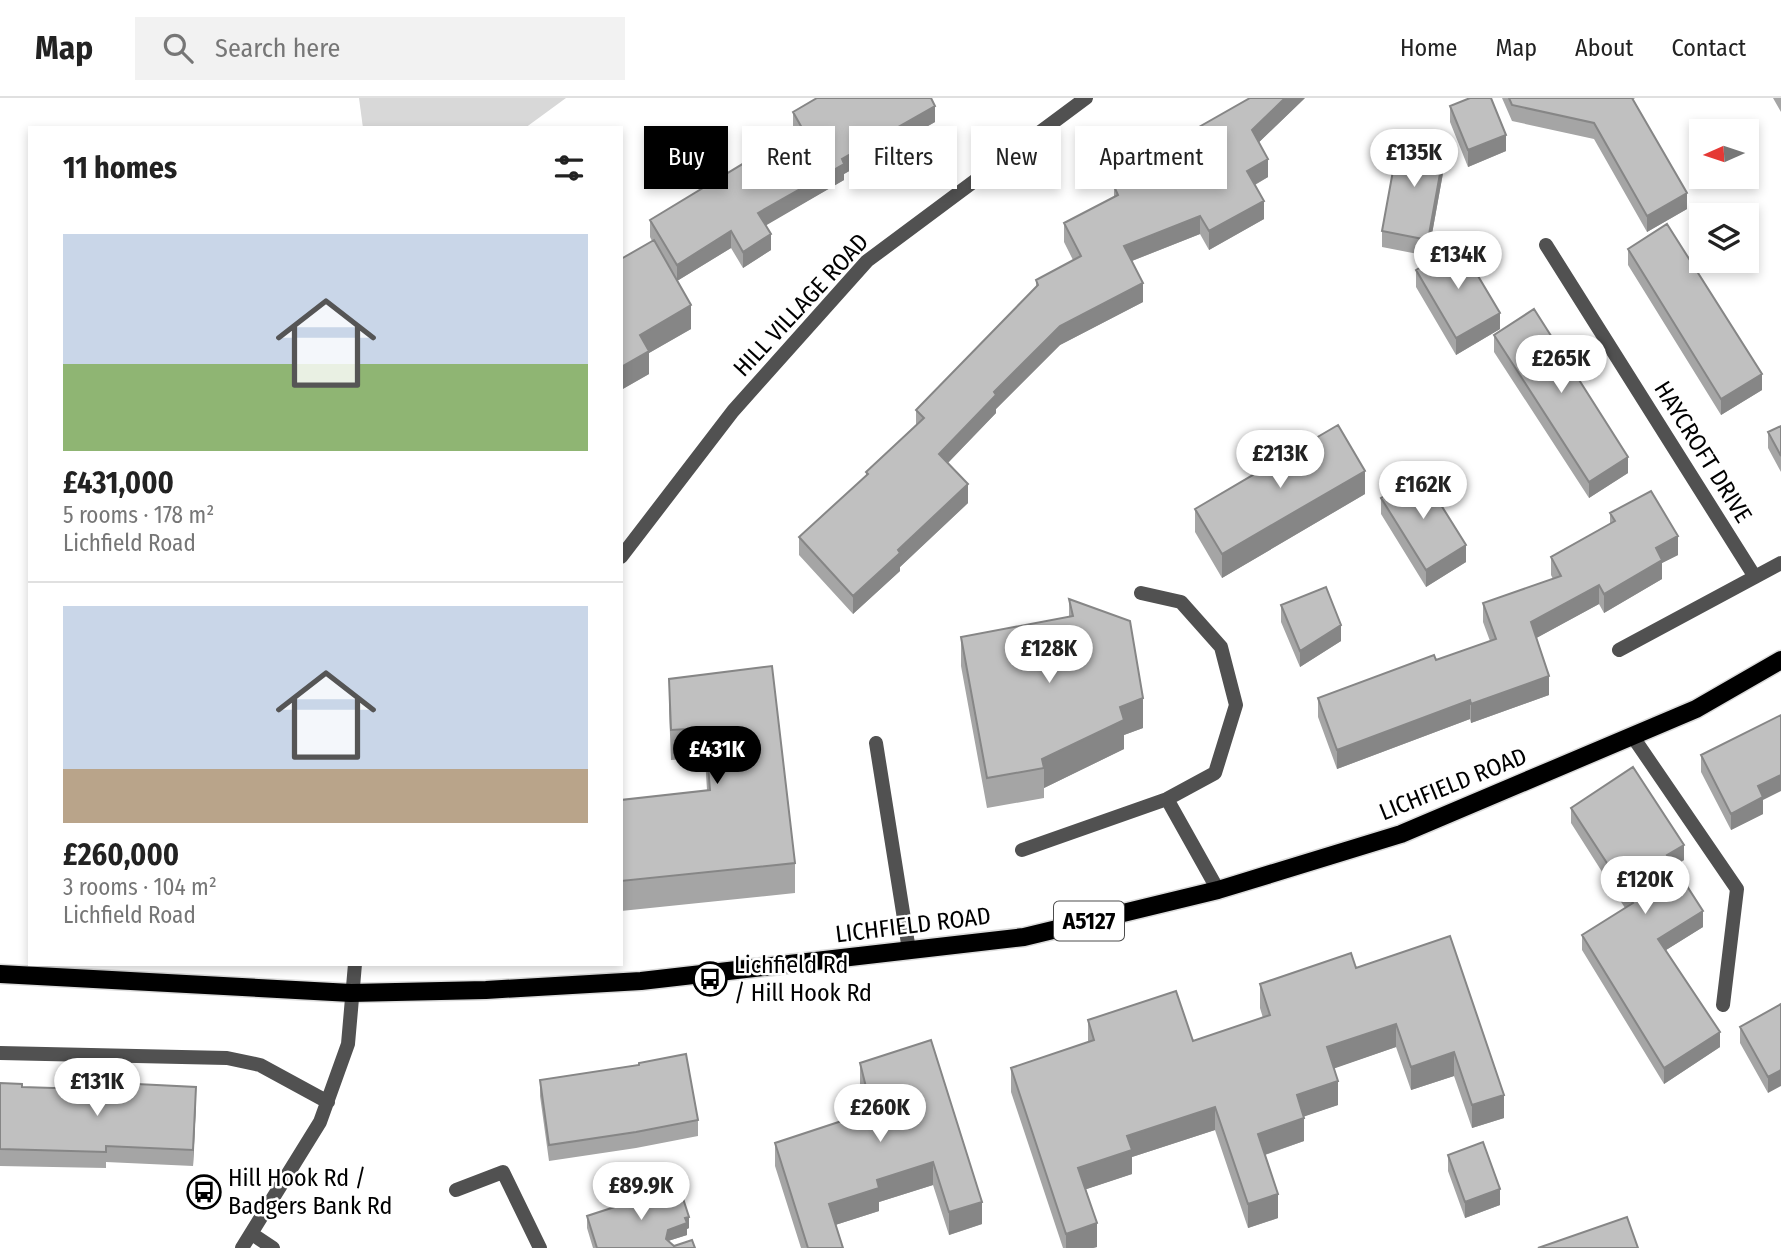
<!DOCTYPE html>
<html lang="en">
<head>
<meta charset="utf-8">
<style>
	:root { --surface:#fff; --page:#f2f2f2; --text:#222; --muted:#767676; --line:#e0e0e0; --accent:#000 }
	body { margin:0; font-family:"Fira Sans Condensed",sans-serif; background:var(--page); color:var(--text); height:100vh; display:flex; flex-direction:column; font-size:26px; white-space:nowrap }
	* { box-sizing:border-box; margin:0 }
	p { font-size:23px; color:var(--muted) }
	.icon { flex:none; width:38px; height:38px; fill:none; stroke:currentColor; stroke-width:2; stroke-linecap:round; stroke-linejoin:round }
	.map { position:relative; flex:1; overflow:hidden }
	.details { position:absolute; left:28px; top:28px; width:595px; height:840px; display:flex; flex-direction:column; background:var(--surface); border-radius:0px; box-shadow:0 4px 10px #0003 }
	.details>* { flex:none }
	.top-card { position:absolute; left:644px; top:28px; width:665px; height:63px; display:flex; gap:14px }
	.needle { width:46px; rotate:267deg }
	.buttons { position:absolute; left:1689px; top:21px; display:grid; gap:14px }
	.buttons a { display:grid; place-items:center; width:70px; height:70px; border-radius:0px; background:var(--surface); box-shadow:0 4px 10px #0003; font-size:35px }
	.price { position:absolute; translate:-50% -60px; padding:0 16px; border-radius:24px; background:#fff; color:#222; font-size:23px; line-height:46px; filter:drop-shadow(0 2px 4px #0008) }
	.price::after { content:''; position:absolute; left:50%; top:42px; width:21px; height:16px; margin-left:-10px; background:inherit; clip-path:polygon(0 0,100% 0,50% 100%) }
	.price.on { background:var(--accent); color:#fff }
	ul { padding:0; list-style:none }
	li { display:grid; align-content:center; gap:14px; height:371px; padding:0 35px }
	li+li { border-top:2px solid var(--line) }
	li span { display:grid; place-items:center; height:217px; border-radius:0px; color:#555 }
	li>.icon { margin-inline-start:auto }
	span .icon { width:126px; height:126px; fill:#fffc; stroke-width:1 }
	li b { font-size:30px }
	h2 { display:flex; justify-content:space-between; align-items:center; height:84px; padding:0 35px; font-size:30px }
	.chip { padding:0 24px; border-radius:0px; background:var(--surface); box-shadow:0 4px 10px #0003; font-size:24px; line-height:63px }
	.chip.on { background:var(--accent); color:#fff }
	header { display:flex; align-items:center; gap:42px; box-sizing:border-box; height:98px; padding:0 35px; background:var(--surface); border-bottom:2px solid var(--line) }
	header strong { font-size:33px }
	nav { display:flex; gap:38px; margin-inline-start:auto; font-size:24px }
	.search { width:490px; height:63px; background:var(--page); display:flex; align-items:center; gap:18px; box-sizing:border-box; padding:0 24px; border-radius:0px; color:var(--muted); font-size:26px }
	.map>svg:first-child { display:block }
	.green { fill:#d8d8d8 }
	.lines { fill:none; stroke-linecap:round; stroke-linejoin:round }
	.primary-casing { stroke:#dbdbdb; stroke-width:21 }
	.service { stroke:#515151; stroke-width:14 }
	.minor { stroke:#515151; stroke-width:14 }
	.primary { stroke:#000; stroke-width:18 }
	.wall { fill:#a5a5a5 }
	.shaded-wall { fill:#868686 }
	.building { fill:#c0c0c0; stroke:#868686; stroke-width:2 }
	.labels { text-anchor:middle; stroke-width:5; stroke-linejoin:round; paint-order:stroke }
	.shield { fill:#fff; stroke:#4c4c4c; stroke-width:2 }
	.shield-label { font-size:23px; font-weight:bold; fill:#000 }
	.street-label { font-size:24px; fill:#000; stroke:#fff }
	.poi-label { font-size:24px; fill:#000; stroke:#fff; text-anchor:start }
</style>
</head>
<body>
<header>
<strong>Map</strong>
<div class="search"><svg class="icon" aria-label="search" viewBox="0 0 24 24"><circle cx="10" cy="10" r="6"/><path d="M15 15l6 6"/></svg>Search here</div>
<nav><a>Home</a><a>Map</a><a>About</a><a>Contact</a></nav>
</header>
<div class="map">
<svg width="1781" height="1150" viewBox="0 0 1781 1150">
	<rect width="100%" height="100%" fill="#fff"/>
	<path class="green" d="M359,0H566L525,30H363Z"/>
	<g class="lines">
		<defs>
			<path id="primary" d="M0,876L351,895L486,892L641,883L1024,839L1218,792L1401,736L1696,611L1781,562"/>
		</defs>
		<use href="#primary" class="primary-casing"/>
		<path class="service" d="M1633,639L1737,791L1723,907
			M876,645L909,852
			M456,1092L503,1074L540,1150"/>
		<path class="minor" d="M1546,147L1755,479
			M621,459L733,313L867,163L1086,0
			M1619,552L1781,465
			M1167,701L1218,792
			M1022,752L1167,701L1215,675L1236,607L1221,549L1181,504L1141,495
			M0,955L227,960L260,967L328,1004
			M252,1136L273,1150
			M242,1150L320,1024L348,946L355,866"/>
		<use href="#primary" class="primary"/>
	</g>
	<path class="wall" d="M1305,0L1259,44L1268,79L1255,87L1264,121L1209,152L1200,136L1132,163L1143,204L1060,247L996,311V315L948,365L968,405L900,469V473L853,516L799,457V439L866,378V374L916,327V312L1036,189V182L1073,162L1064,144V125L1114,99V88L1162,69V50Z
		M1502,0H1635L1633,2L1687,111L1647,134L1594,41L1512,23Z
		M1773,0H1781V14Z
		M1450,8L1506,53L1468,69L1450,24Z
		M793,14L935,24L844,76V82L765,127L771,152L743,170L731,150L677,183L691,231L649,255V276L621,292V161L652,143L650,139V122L795,34L793,31Z
		M1445,64L1428,158L1382,149V133Z
		M1628,151L1762,292L1721,317L1628,167Z
		M1416,172L1500,231L1456,257L1416,189Z
		M1494,237L1628,375L1589,400L1494,254Z
		M1781,328V374L1768,350V334Z
		M1365,396L1222,480L1195,434V411Z
		M1381,400L1466,464L1426,489L1381,416Z
		M1610,415L1678,457L1662,465V481L1604,515L1599,506L1536,540L1549,597L1471,625L1470,621L1337,671L1318,619V600L1436,562L1490,543L1483,524V505L1553,481L1551,477V459L1610,426Z
		M1069,501L1143,630L1124,637V651L1044,690V700L987,710L961,568V539L1069,519Z
		M1281,507L1341,543L1300,569L1281,524Z
		M772,568L795,765V795L621,813V702L707,692L705,660L671,662L669,611V581Z
		M1701,657L1763,702V716L1731,732L1701,674Z
		M1571,710L1684,762L1674,768L1703,829L1666,852L1720,949L1664,986L1582,852V837L1625,810L1571,725Z
		M1450,838L1504,1020L1472,1030L1454,978L1411,992L1396,949L1334,970L1338,1007L1304,1018V1043L1265,1057L1278,1120L1248,1130L1215,1032L1132,1059V1076L1086,1091L1097,1149L1093,1150H1063L1011,994V970L1088,944V922L1193,943L1263,920L1260,910V886L1356,870Z
		M1781,906L1768,995L1740,945V929Z
		M860,965L982,1126L949,1137L933,1087L879,1104V1113L835,1127L843,1150H801L775,1068V1045L867,1015L860,988Z
		M540,982L698,1022V1038L636,1050L549,1063L540,998Z
		M0,985L22,989L196,1005L193,1068L106,1064V1070L0,1068Z
		M1448,1057L1500,1107L1465,1120L1448,1073Z
		M587,1118L689,1130L687,1131V1137L668,1143L674,1148L695,1150H593L587,1130Z"/>
	<path class="shaded-wall" d="M1285,0H1305L1252,51V32Z
		M935,8V24L844,76V82L758,132V115L842,61Z
		M1506,37V53L1468,69V52Z
		M1445,48V64L1428,158V142Z
		M1268,61V79L1247,91V73Z
		M1687,95V111L1647,134V118Z
		M1264,103V121L1209,152V133Z
		M1200,118V136L1124,166V148Z
		M731,133V150L677,183V167Z
		M771,136V152L743,170V154Z
		M1143,185V204L1060,247L996,311V315L939,374V356L994,294L1060,228Z
		M691,207V231L649,255V276L621,292V269L640,237Z
		M1500,215V231L1456,257V240Z
		M1762,276V292L1721,317V301Z
		M1628,359V375L1589,400V384Z
		M1365,373V396L1222,480V456Z
		M968,386V405L900,469V473L853,516V498L898,452Z
		M1678,438V457L1662,465V481L1604,515V496L1656,450Z
		M1466,447V464L1426,489V472Z
		M1599,487V506L1531,543V524Z
		M1341,527V543L1300,569V553Z
		M1549,578V597L1471,625V606Z
		M1143,600V630L1124,637V651L1044,690V670L1042,661L1120,609Z
		M1470,602V621L1337,671V652Z
		M1781,677V693L1763,702V716L1731,732V716L1758,688Z
		M1684,747V762L1667,773V757Z
		M1703,813V829L1658,857V841Z
		M1396,926V949L1327,973V949Z
		M1720,934V949L1664,986V970Z
		M1454,954V978L1411,992V969Z
		M1781,972V988L1768,995V979Z
		M1338,983V1007L1297,1021V997Z
		M196,989V1005L193,1068V1052Z
		M1504,997V1020L1472,1030V1007Z
		M1215,1009V1032L1132,1059V1076L1078,1094V1070L1127,1038Z
		M1304,1020V1043L1258,1059V1036Z
		M933,1064V1087L879,1104V1113L829,1129V1106L877,1082Z
		M1500,1091V1107L1465,1120V1104Z
		M1278,1096V1120L1248,1130V1106Z
		M982,1104V1126L949,1137V1114Z
		M689,1119V1130L687,1131V1137L668,1143L666,1141L668,1132L685,1120Z
		M1097,1125V1149L1093,1150H1066V1136Z"/>
	<path class="building" d="M817,0H931L935,8L842,61L844,66L758,115L771,136L743,154L731,133L677,167L650,122L802,30L793,14Z
		M1250,0H1285L1252,32L1268,61L1247,73L1264,103L1209,133L1200,118L1124,148L1143,185L1060,228L994,294L996,297L939,356L968,386L898,452L900,455L853,498L799,439L868,376L866,374L924,320L916,312L1038,187L1036,182L1081,158L1064,125L1118,97L1114,88L1171,65L1162,50Z
		M1470,0H1491L1506,37L1468,52L1450,8Z
		M1509,0H1632L1687,95L1647,118L1594,25L1512,7Z
		M1399,40L1445,48L1428,142L1382,133Z
		M1667,126L1762,276L1721,301L1628,151Z
		M654,142L691,207L640,237L649,253L621,269V161Z
		M1459,146L1500,215L1456,240L1416,172Z
		M1534,211L1628,359L1589,384L1494,237Z
		M1338,327L1365,373L1222,456L1195,411Z
		M1781,328V358L1768,334Z
		M1421,375L1466,447L1426,472L1381,400Z
		M1651,393L1678,438L1656,450L1662,462L1604,496L1599,487L1531,524L1549,578L1471,606L1470,602L1337,652L1318,600L1434,557L1436,562L1496,541L1483,505L1561,478L1551,459L1615,423L1610,415Z
		M1326,489L1341,527L1300,553L1281,507Z
		M1069,501L1130,523L1143,600L1120,609L1124,622L1042,661L1044,670L987,680L961,539L1073,518Z
		M772,568L795,765L621,783V702L710,692L705,630L671,632L669,581Z
		M1781,617V677L1758,688L1763,699L1731,716L1701,657Z
		M1633,669L1684,747L1667,757L1703,813L1658,841L1720,934L1664,970L1582,837L1633,805L1571,710Z
		M1450,838L1504,997L1472,1007L1454,954L1411,969L1396,926L1327,949L1338,983L1297,997L1304,1020L1258,1036L1278,1096L1248,1106L1215,1009L1127,1038L1132,1052L1078,1070L1097,1125L1066,1136L1011,970L1094,942L1088,922L1176,893L1193,943L1270,917L1260,886L1351,855L1356,870Z
		M1781,906V972L1768,979L1740,929Z
		M931,942L982,1104L949,1114L933,1064L877,1082L879,1090L829,1106L843,1150H808L775,1045L872,1013L860,965Z
		M686,956L698,1022L636,1034L549,1047L540,982L639,967V965Z
		M0,985L22,986V989L116,992L117,985L196,989L193,1052L106,1048V1054L0,1051Z
		M1483,1044L1500,1091L1465,1104L1448,1057Z
		M679,1088L689,1119L685,1120L687,1125L668,1132L666,1141L674,1148L692,1142L695,1150H597L587,1118Z
		M1627,1119L1638,1150H1538Z"/>
	<defs>
		<symbol id="bus-ring" viewBox="-11 -11 22 22"><circle r="9.5" fill="#fff" stroke="#000" stroke-width="1.5"/><path d="M-5-6H5V4H4V6H2V4H-2V6H-4V4H-5ZM-3.5-4V0h7V-4ZM-3.5 1.2v1.5H-2V1.2ZM2 1.2v1.5H3.5V1.2Z" fill="#000"/></symbol>
	</defs>
	<g fill-rule="evenodd">
		<use href="#bus-ring" x="691" y="862" width="38" height="38"/>
		<use href="#bus-ring" x="185" y="1075" width="38" height="38"/>
	</g>
	<g class="labels">
		<rect class="shield" x="1054" y="803.5" width="70" height="39" rx="5"/>
		<g class="shield-label">
			<text x="1089" y="831">A5127</text>
		</g>
		<g class="street-label">
			<text transform="translate(801 207) rotate(-47)" y="8">HILL VILLAGE ROAD</text>
			<text transform="translate(1703 354) rotate(58)" y="8">HAYCROFT DRIVE</text>
			<text transform="translate(1453 686) rotate(-22)" y="8">LICHFIELD ROAD</text>
			<text transform="translate(913 827) rotate(-7)" y="8">LICHFIELD ROAD</text>
		</g>
		<g class="poi-label">
			<text x="734" y="875">Lichfield Rd<tspan x="734" dy="28">/ Hill Hook Rd</tspan></text>
			<text x="228" y="1088">Hill Hook Rd /<tspan x="228" dy="28">Badgers Bank Rd</tspan></text>
		</g>
	</g>
</svg>
<div class="buttons">
<a><svg class="needle" viewBox="-14 -14 28 28"><path d="M0-13l5 13h-10z" fill="#e53935"/><path d="M0 13l5-13h-10z" fill="#767676"/></svg></a>
<a><svg class="icon" aria-label="layers" viewBox="0 0 24 24"><path d="M12 4l9 5-9 5-9-5zM3 14l9 5 9-5"/></svg></a>
</div>
<b class="price" style="left:1414px;top:91px">£135K</b>
<b class="price" style="left:1458px;top:193px">£134K</b>
<b class="price" style="left:1561px;top:297px">£265K</b>
<b class="price" style="left:1280px;top:392px">£213K</b>
<b class="price" style="left:1423px;top:423px">£162K</b>
<b class="price" style="left:1049px;top:587px">£128K</b>
<b class="price on" style="left:717px;top:688px">£431K</b>
<b class="price" style="left:1645px;top:818px">£120K</b>
<b class="price" style="left:97px;top:1020px">£131K</b>
<b class="price" style="left:880px;top:1046px">£260K</b>
<b class="price" style="left:641px;top:1124px">£89.9K</b>
<div class="top-card">
<a class="chip on">Buy</a>
<a class="chip">Rent</a>
<a class="chip">Filters</a>
<a class="chip">New</a>
<a class="chip">Apartment</a>
</div>
<section class="details">
<h2>11 homes<svg class="icon" aria-label="filters" viewBox="0 0 24 24"><path d="M4 7h16M4 17h16"/><circle cx="9" cy="7" r="2"/><circle cx="15" cy="17" r="2"/></svg></h2>
<ul>
<li><span style="background:linear-gradient(#c9d6e8 60%,#8fb573 0)"><svg class="icon" aria-label="home" viewBox="0 0 24 24"><path d="M3 11l9-7 9 7M6 9v11h12V9"/></svg></span><div><b>£431,000</b><p>5 rooms · 178 m²</p><p>Lichfield Road</p></div></li>
<li><span style="background:linear-gradient(#c9d6e8 75%,#b9a48a 0)"><svg class="icon" aria-label="home" viewBox="0 0 24 24"><path d="M3 11l9-7 9 7M6 9v11h12V9"/></svg></span><div><b>£260,000</b><p>3 rooms · 104 m²</p><p>Lichfield Road</p></div></li>
</ul>
</section>
</div>
</body>
</html>
